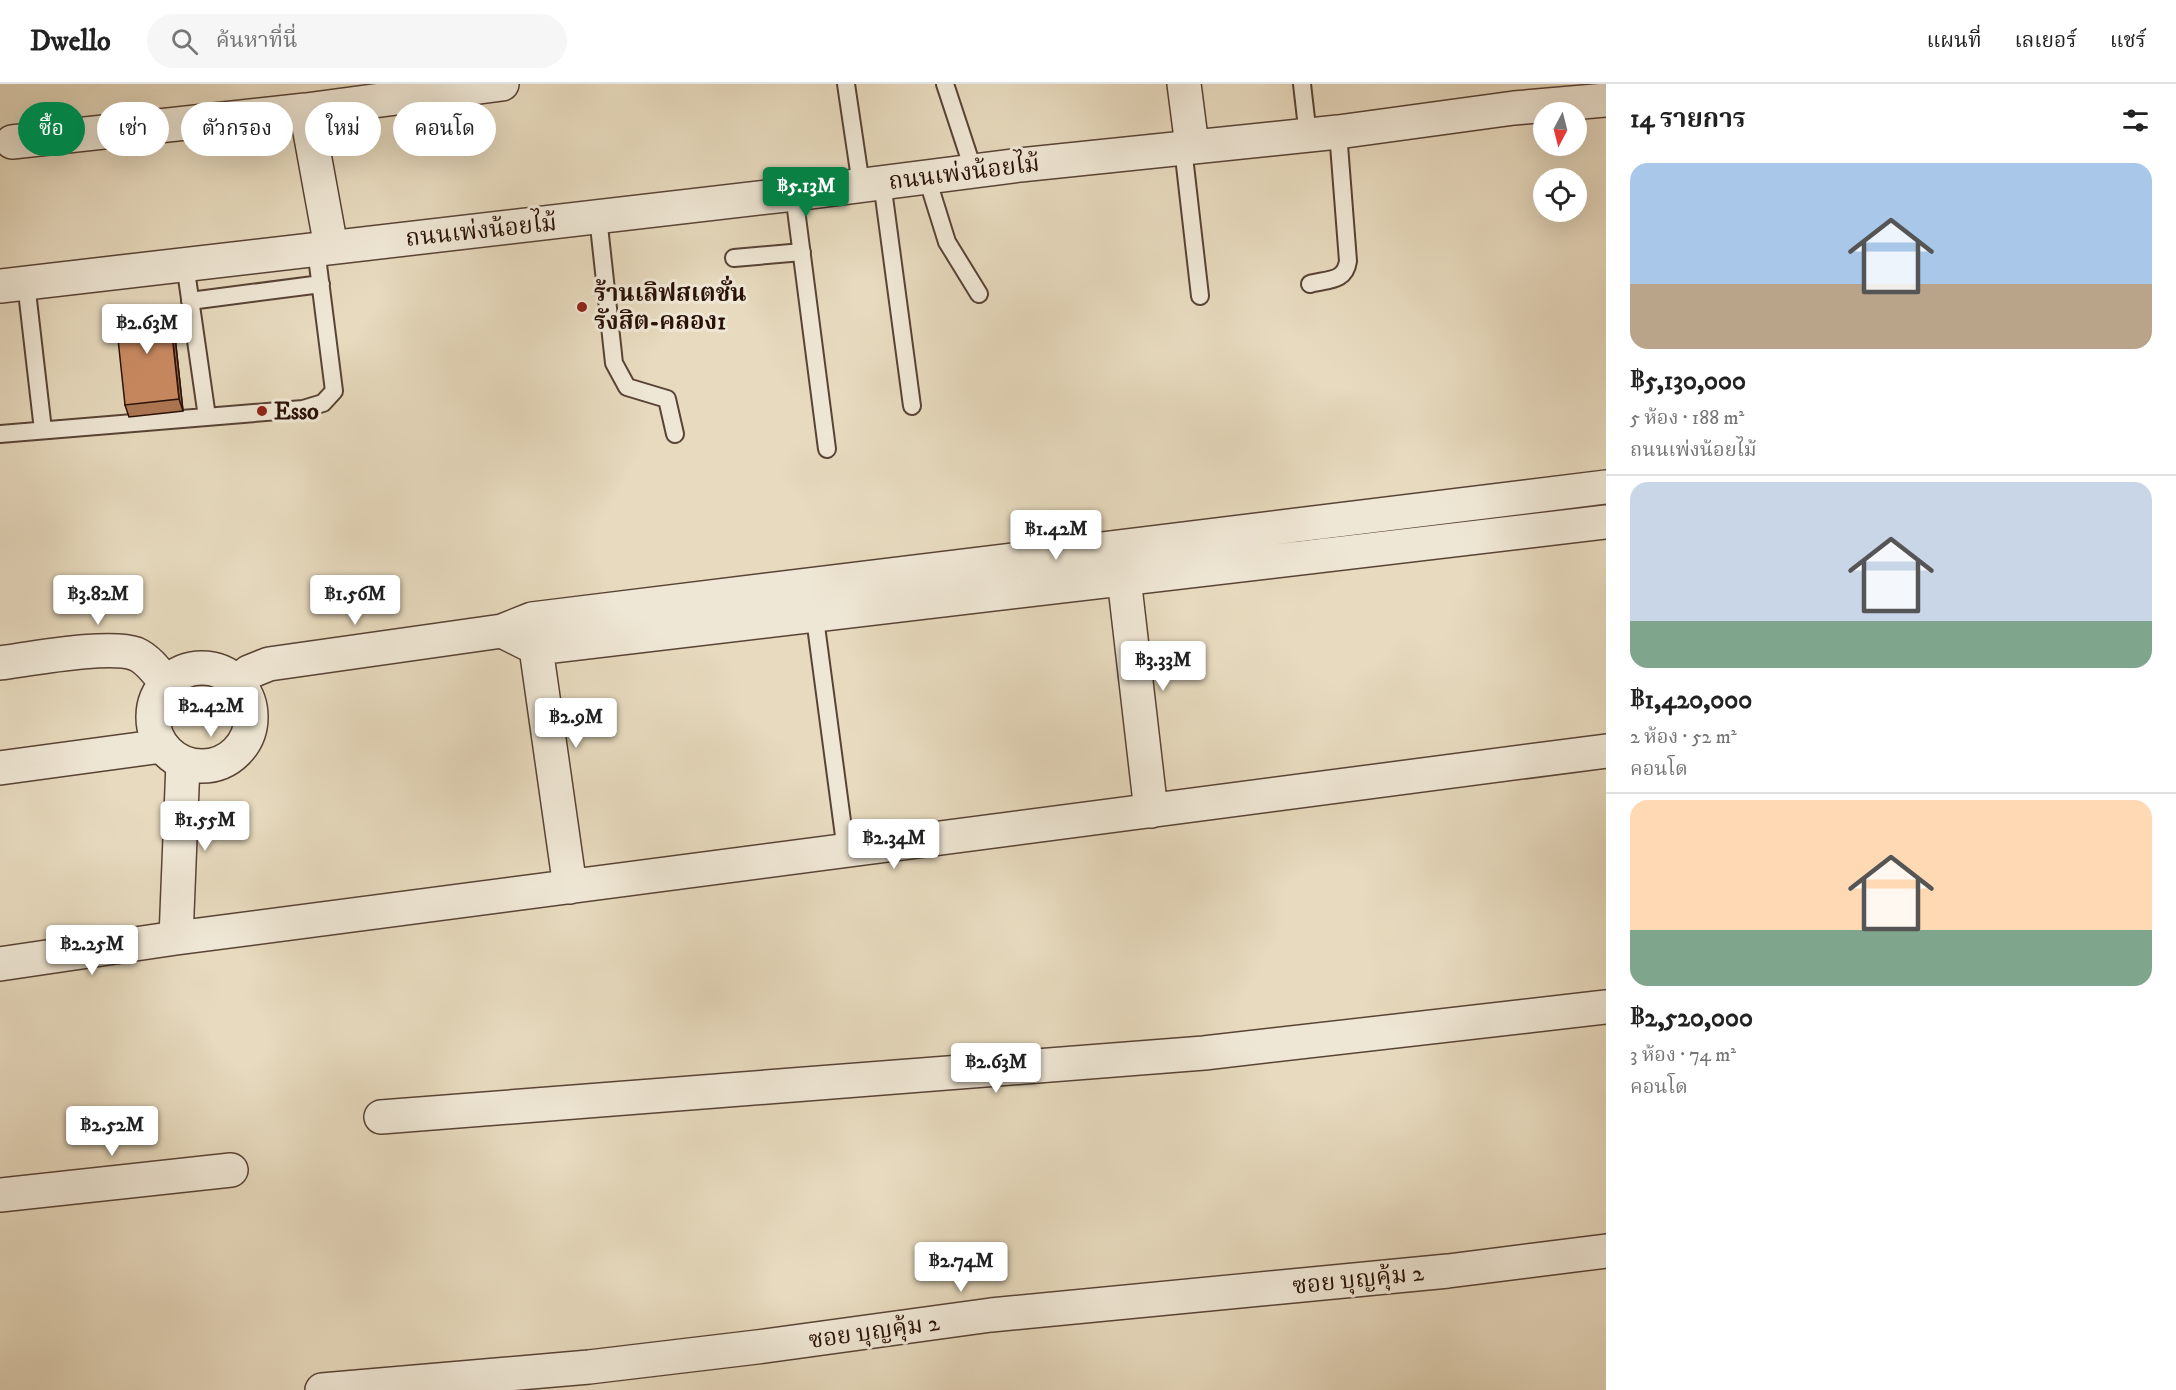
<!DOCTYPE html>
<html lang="th">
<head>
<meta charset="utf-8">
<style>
	:root { --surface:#fff; --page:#f6f6f6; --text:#222; --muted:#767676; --line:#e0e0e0; --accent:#0b8043 }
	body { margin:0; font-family:"IM FELL DW Pica","Noto Serif Thai",serif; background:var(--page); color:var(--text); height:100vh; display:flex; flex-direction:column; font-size:22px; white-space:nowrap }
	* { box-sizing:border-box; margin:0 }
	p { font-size:20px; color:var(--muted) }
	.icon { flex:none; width:33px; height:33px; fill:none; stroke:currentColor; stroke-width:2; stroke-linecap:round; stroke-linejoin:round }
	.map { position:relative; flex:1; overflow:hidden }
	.drawer { display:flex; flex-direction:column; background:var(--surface); width:570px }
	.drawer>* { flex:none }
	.hud { position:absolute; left:18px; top:18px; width:570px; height:54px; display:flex; gap:12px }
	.needle { width:39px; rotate:187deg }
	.tools { position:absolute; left:1533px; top:18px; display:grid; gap:12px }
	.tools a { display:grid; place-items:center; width:54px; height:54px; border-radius:50%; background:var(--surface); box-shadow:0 6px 24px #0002; font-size:30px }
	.price { position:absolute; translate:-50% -51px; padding:0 14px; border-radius:6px; background:#fff; color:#222; font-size:20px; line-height:39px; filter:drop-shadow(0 2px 3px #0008) }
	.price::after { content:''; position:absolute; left:50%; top:36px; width:18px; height:14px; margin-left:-9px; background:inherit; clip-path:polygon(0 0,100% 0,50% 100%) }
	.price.on { background:var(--accent); color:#fff }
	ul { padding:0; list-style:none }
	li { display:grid; align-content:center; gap:12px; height:318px; padding:0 24px }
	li+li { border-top:2px solid var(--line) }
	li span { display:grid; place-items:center; height:186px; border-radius:18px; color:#555 }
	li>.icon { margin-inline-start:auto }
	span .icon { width:108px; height:108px; fill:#fffc; stroke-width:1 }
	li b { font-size:26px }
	h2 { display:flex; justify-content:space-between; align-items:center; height:72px; padding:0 24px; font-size:26px }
	.tag { padding:0 21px; border-radius:27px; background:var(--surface); box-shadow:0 6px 24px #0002; font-size:21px; line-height:54px }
	.tag.on { background:var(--accent); color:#fff }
	header { display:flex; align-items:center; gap:36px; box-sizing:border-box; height:84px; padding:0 30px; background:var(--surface); border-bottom:2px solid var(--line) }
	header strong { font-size:28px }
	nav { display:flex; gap:33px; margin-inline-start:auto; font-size:21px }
	.search { width:420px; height:54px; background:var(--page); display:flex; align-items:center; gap:15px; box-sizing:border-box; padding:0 21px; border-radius:33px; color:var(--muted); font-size:22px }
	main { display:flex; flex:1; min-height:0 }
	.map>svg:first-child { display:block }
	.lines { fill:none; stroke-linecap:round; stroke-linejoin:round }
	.service-casing { stroke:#594335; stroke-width:20 }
	.minor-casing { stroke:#594335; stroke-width:36 }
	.service { stroke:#efe7d5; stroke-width:16 }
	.minor { stroke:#efe7d5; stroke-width:33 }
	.wall { fill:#ae7855; stroke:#2a1107; stroke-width:1.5 }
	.shaded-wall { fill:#8d6145; stroke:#2a1107; stroke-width:1.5 }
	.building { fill:#ca8b63; stroke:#2a1107; stroke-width:1.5 }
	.poi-dot { fill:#8f2418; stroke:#efe7d5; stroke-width:2 }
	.labels { text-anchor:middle; stroke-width:6; stroke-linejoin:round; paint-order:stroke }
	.street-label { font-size:24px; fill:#2a1107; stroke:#efe7d5 }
	.poi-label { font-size:24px; font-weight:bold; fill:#2a1107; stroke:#efe7d5; text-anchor:start }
</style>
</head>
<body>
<header>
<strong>Dwello</strong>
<div class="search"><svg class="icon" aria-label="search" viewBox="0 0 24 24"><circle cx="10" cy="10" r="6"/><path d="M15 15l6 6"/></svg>ค้นหาที่นี่</div>
<nav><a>แผนที่</a><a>เลเยอร์</a><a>แชร์</a></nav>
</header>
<main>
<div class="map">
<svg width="1606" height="1306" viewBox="0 0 1606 1306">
	<rect width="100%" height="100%" fill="#e7dabe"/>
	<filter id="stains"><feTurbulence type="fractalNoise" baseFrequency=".00333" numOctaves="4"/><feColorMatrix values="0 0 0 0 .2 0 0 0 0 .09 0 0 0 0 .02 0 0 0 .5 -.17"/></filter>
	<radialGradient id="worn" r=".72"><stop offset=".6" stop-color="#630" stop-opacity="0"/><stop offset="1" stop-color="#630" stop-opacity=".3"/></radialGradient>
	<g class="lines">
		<defs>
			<path id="service" d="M846,0L861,101
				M945,0L974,88
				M1302,0L1308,52
				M1183,64L1200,212
				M927,94L947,158L979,210
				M882,98L912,322
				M794,110L827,365
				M598,133L614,279L627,303L667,315L675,350
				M734,174L802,168
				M185,180L207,333
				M26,199L43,346
				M1310,200C1328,195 1345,198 1348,177L1338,48
				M190,217L321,200
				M0,350L303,325L323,319L334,307L316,165
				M814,527L846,767"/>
			<path id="minor" d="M1184,0L1192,62
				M306,26L331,163
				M12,58L306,26L502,0
				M0,202L794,110L1020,81L1338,48L1514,24L1606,16
				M1124,494L1151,727
				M533,543L570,803
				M502,547L536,564L1606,438
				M0,579C31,575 109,560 136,570C148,575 158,589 166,599
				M153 633a49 49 0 1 1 98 0a49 49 0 1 1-98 0Z
				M237,599L249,588L269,580L502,547L532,535L1606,403
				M0,684L162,662
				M176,854L183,679
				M0,880L176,854L1606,667
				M381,1033L1204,969L1606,923
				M0,1111L231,1086
				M322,1306L589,1283L757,1263L991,1231L1448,1187L1606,1167"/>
		</defs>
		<use href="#service" class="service-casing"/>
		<use href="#minor" class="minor-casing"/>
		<use href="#service" class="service"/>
		<use href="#minor" class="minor"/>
	</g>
	<path class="wall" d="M173,234L183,327L129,333L125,321Z"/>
	<path class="shaded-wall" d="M169,222L173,234L183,327L179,315Z"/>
	<path class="building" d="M169,222L179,315L125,321L115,227Z"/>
	<g class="poi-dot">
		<circle cx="582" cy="223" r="6"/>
		<circle cx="262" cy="327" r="6"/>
	</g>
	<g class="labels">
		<g class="street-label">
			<text transform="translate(964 88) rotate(-7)" y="8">ถนนเพ่งน้อยไม้</text>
			<text transform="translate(481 146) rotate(-6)" y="8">ถนนเพ่งน้อยไม้</text>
			<text transform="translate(1358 1195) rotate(-6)" y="8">ซอย บุญคุ้ม 2</text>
			<text transform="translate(874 1247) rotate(-8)" y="8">ซอย บุญคุ้ม 2</text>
		</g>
		<g class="poi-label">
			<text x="594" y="217">ร้านเลิฟสเตชั่น<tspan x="594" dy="28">รังสิต-คลอง1</tspan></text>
			<text x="274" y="335">Esso</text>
		</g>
	</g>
	<rect width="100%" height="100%" filter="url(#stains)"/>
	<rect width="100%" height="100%" fill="url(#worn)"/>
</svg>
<div class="tools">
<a><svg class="needle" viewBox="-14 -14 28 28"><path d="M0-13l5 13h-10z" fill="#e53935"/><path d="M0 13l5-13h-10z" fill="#767676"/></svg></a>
<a><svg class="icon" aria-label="locate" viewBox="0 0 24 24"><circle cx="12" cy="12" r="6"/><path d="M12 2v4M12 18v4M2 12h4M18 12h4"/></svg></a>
</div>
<b class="price on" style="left:806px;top:134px">฿5.13M</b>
<b class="price" style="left:147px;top:271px">฿2.63M</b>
<b class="price" style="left:1056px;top:477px">฿1.42M</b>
<b class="price" style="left:98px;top:542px">฿3.82M</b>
<b class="price" style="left:355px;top:542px">฿1.56M</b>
<b class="price" style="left:1163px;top:608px">฿3.33M</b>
<b class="price" style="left:211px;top:654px">฿2.42M</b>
<b class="price" style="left:576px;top:665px">฿2.9M</b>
<b class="price" style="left:205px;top:768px">฿1.55M</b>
<b class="price" style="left:894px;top:786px">฿2.34M</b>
<b class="price" style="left:92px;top:892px">฿2.25M</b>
<b class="price" style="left:996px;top:1010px">฿2.63M</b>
<b class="price" style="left:112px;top:1073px">฿2.52M</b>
<b class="price" style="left:961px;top:1209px">฿2.74M</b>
<div class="hud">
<a class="tag on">ซื้อ</a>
<a class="tag">เช่า</a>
<a class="tag">ตัวกรอง</a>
<a class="tag">ใหม่</a>
<a class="tag">คอนโด</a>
</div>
</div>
<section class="drawer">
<h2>14 รายการ<svg class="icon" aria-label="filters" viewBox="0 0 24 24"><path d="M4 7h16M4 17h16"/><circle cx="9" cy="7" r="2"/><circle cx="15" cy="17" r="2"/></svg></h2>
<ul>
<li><span style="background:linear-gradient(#a9c7e8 65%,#b9a48a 0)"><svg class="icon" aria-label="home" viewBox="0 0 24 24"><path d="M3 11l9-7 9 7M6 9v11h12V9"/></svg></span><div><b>฿5,130,000</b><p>5 ห้อง · 188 m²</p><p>ถนนเพ่งน้อยไม้</p></div></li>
<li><span style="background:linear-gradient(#c9d6e8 75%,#7fa58c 0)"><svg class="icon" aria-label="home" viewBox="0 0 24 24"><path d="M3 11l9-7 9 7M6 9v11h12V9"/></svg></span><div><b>฿1,420,000</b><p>2 ห้อง · 52 m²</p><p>คอนโด</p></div></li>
<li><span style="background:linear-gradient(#ffd9b3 70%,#7fa58c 0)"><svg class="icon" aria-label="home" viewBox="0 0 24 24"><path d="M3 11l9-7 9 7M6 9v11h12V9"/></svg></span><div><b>฿2,520,000</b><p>3 ห้อง · 74 m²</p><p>คอนโด</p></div></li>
</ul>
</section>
</main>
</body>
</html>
